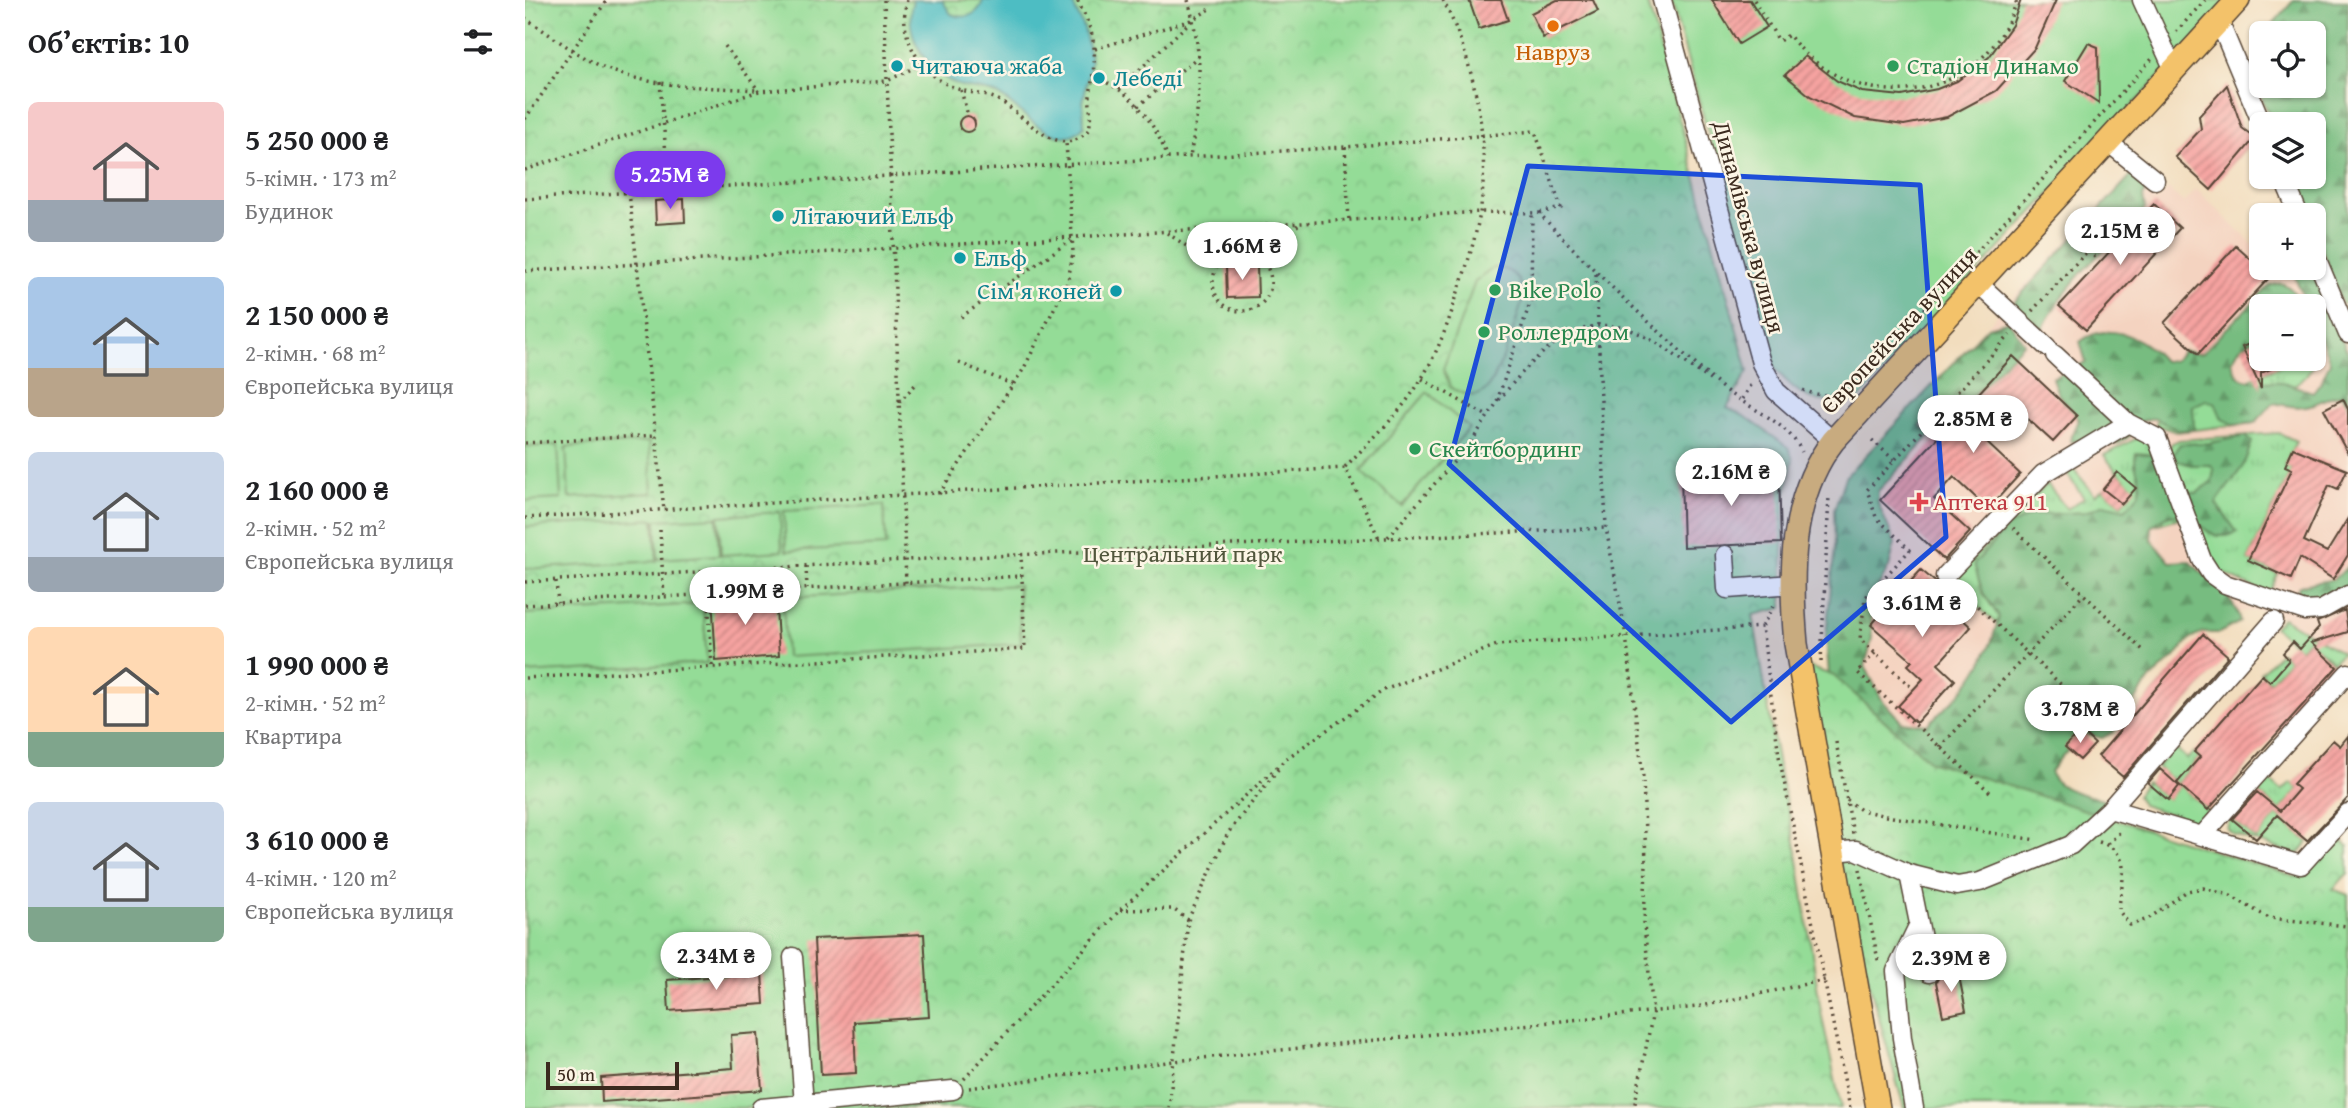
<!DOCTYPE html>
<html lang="uk">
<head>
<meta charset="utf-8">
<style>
	:root { --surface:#fff; --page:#f6f6f6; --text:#202124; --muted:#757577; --accent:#7c3aed }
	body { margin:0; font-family:"Gentium Book Plus",serif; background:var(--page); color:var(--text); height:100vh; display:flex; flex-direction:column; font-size:26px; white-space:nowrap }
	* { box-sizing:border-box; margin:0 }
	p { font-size:23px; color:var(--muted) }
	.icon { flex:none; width:38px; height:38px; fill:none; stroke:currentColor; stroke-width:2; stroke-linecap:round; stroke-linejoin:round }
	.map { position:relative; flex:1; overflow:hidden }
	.drawer { display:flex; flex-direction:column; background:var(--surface); width:525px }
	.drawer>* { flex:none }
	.tools { position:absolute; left:1724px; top:21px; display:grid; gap:14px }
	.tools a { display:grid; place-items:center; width:77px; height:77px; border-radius:10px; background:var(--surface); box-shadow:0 2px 5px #0004; font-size:35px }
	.scale { position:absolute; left:21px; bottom:18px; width:133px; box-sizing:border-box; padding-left:7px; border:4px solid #3b2a1e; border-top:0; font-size:19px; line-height:24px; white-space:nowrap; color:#3b2a1e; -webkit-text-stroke:5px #fcf5e5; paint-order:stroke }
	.price { position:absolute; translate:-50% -60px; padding:0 16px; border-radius:24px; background:#fff; color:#222; font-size:23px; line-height:46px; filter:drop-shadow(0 2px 4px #0008) }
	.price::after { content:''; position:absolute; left:50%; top:42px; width:21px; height:16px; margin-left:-10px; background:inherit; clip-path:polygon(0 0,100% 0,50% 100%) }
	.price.current { background:var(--accent); color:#fff }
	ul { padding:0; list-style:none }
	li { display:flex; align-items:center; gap:21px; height:175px; padding:0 28px }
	li span { display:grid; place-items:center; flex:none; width:196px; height:140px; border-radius:10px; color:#555 }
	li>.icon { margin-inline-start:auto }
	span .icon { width:84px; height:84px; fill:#fffc; stroke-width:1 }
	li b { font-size:30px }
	h2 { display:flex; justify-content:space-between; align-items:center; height:84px; padding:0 28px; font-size:30px }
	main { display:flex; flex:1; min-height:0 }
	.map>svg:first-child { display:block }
	.built { fill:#f4d3c0; fill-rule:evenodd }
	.grass { fill:url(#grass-tufts); stroke:#68835a; stroke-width:2 }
	.forest { fill:url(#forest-firs); stroke:#59734f; stroke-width:2 }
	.park { fill:url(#park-crowns); stroke:#68835a; stroke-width:2 }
	.pitch { fill:#94dc97; stroke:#68835a; stroke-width:2 }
	.water { fill:#4ebdc3; stroke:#447470; stroke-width:2 }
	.building { fill:url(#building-hatch) }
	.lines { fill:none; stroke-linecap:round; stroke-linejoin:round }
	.minor-casing { stroke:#564536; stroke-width:21 }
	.major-casing { stroke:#564536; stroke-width:26 }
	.path { stroke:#564536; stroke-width:3.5; stroke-dasharray:2 5; stroke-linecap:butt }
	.minor { stroke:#fff; stroke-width:18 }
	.major { stroke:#f3c26a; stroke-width:23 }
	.marked { fill:#1d4ed8; fill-opacity:0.2; stroke:#1d4ed8; stroke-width:5; stroke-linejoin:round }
	.food-dot { fill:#e8710a; stroke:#fcf5e5; stroke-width:2.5 }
	.culture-dot { fill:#0f9aa8; stroke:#fcf5e5; stroke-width:2.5 }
	.leisure-dot { fill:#2e9e5b; stroke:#fcf5e5; stroke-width:2.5 }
	.health-dot { fill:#e0444e; stroke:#fcf5e5; stroke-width:2.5 }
	.labels { text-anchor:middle; stroke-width:5; stroke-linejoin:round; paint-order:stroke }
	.food-label { font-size:24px; fill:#c56008; stroke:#fcf5e5 }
	.culture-label { font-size:24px; fill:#0d838f; stroke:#fcf5e5; text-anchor:start }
	.leisure-label { font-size:24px; fill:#27864d; stroke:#fcf5e5; text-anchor:start }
	.street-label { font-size:24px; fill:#3b2a1e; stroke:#fcf5e5 }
	.health-label { font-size:24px; fill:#be3a42; stroke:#fcf5e5; text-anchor:start }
	.park-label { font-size:24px; fill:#51563c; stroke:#fcf5e5 }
</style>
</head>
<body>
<main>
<section class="drawer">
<h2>Об’єктів: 10<svg class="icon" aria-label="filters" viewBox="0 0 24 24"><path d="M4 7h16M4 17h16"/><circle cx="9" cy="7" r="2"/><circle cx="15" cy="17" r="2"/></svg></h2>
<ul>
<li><span style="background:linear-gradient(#f6c9c9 70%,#9aa5b1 0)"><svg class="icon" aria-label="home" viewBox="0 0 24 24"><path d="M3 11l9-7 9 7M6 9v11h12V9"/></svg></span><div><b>5 250 000 ₴</b><p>5-кімн. · 173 m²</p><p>Будинок</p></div></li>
<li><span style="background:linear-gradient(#a9c7e8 65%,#b9a48a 0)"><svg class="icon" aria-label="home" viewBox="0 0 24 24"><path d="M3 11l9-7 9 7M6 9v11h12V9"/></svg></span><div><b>2 150 000 ₴</b><p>2-кімн. · 68 m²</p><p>Європейська вулиця</p></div></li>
<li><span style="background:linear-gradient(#c9d6e8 75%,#9aa5b1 0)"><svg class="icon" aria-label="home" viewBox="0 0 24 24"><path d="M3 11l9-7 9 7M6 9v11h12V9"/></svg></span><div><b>2 160 000 ₴</b><p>2-кімн. · 52 m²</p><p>Європейська вулиця</p></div></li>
<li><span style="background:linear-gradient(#ffd9b3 75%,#7fa58c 0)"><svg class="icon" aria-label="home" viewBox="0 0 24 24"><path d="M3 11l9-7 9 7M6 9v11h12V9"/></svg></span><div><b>1 990 000 ₴</b><p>2-кімн. · 52 m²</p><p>Квартира</p></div></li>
<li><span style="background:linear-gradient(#c9d6e8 75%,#7fa58c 0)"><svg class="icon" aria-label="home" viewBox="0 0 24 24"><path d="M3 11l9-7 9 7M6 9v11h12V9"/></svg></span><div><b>3 610 000 ₴</b><p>4-кімн. · 120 m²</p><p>Європейська вулиця</p></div></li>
</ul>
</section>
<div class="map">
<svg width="1823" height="1108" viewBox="0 0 1823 1108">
	<defs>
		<pattern id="grass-tufts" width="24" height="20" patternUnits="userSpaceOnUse" patternTransform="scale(1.75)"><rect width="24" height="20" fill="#94dc97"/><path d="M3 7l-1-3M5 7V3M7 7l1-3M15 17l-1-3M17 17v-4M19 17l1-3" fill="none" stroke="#80bd82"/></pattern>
		<pattern id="forest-firs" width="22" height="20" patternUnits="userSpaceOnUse" patternTransform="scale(1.75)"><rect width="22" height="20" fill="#77bc80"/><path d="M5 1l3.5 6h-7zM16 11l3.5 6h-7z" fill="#639968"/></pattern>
		<pattern id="park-crowns" width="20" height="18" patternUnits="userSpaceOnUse" patternTransform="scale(1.75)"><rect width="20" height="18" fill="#94dc97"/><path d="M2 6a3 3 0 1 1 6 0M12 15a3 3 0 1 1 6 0" fill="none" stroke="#80bd82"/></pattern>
		<pattern id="building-hatch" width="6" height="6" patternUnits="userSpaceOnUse" patternTransform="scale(1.75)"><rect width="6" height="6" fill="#f6a3a0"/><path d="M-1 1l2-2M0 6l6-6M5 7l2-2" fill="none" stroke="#c88582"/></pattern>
	</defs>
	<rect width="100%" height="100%" fill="#fcf5e5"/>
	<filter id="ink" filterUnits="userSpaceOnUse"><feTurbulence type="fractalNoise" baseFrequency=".0143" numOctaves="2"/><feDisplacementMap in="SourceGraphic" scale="14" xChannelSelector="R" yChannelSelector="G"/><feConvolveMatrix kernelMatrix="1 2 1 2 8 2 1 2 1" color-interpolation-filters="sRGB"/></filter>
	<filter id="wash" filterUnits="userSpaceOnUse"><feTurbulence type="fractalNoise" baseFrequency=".00686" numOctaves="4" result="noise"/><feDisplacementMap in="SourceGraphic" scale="28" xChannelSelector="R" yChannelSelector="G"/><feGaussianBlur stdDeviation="1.57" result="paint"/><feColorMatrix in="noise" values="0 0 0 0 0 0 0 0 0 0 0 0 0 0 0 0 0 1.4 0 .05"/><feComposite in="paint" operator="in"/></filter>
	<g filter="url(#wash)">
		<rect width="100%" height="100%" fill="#f2ddbe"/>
		<path class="built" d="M1602,177L1631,201L1643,189L1659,203L1671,189L1736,252V268H1788L1789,264L1823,346V650L1817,653L1745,610L1656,616L1487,801L1312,675L1328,468ZM1736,306H1788V359H1736Z"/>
		<path class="grass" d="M1789,354C1791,378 1763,386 1749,400C1742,407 1736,415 1730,423L1651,432L1631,425L1633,416L1686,397L1769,359H1788Z
			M1754,433L1771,441L1760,466L1767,469L1723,560L1753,574L1746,589L1738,592L1692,570L1684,560L1643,451L1647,443L1654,440Z
			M1614,437L1625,441L1657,517L1620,528L1479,631L1426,581L1522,484L1542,509L1559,498L1540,471L1547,467L1570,495L1578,489L1597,504L1610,488L1592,472L1579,455Z
			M1758,618L1817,653L1808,662L1783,640L1775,649L1749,627Z
			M1756,652L1764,660L1745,682L1736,673Z
			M1649,747L1662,759L1669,752L1675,757L1652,784L1632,767Z
			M1743,779L1757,791L1766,782L1774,789L1755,811L1732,792Z
			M1621,782L1643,799L1655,785L1683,810L1674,823L1617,805L1612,796Z
			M1752,815L1783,842L1773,855L1708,834L1702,829L1705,817L1731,839Z"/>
		<path class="forest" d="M1769,0L1823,1V304H1817L1789,227L1788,215H1784L1770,177H1788V124H1748C1737,97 1718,68 1736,40V86H1788V33H1740Z
			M1611,170L1623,179L1618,198L1620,209C1583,247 1541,280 1517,330C1503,327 1495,314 1489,302Z
			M1762,268H1785L1823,353V403L1817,395C1805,395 1800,400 1789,404C1775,409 1763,406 1748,403L1730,423L1710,425L1697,419L1690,403L1681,400L1668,406L1669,430C1664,430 1656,431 1651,429C1632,422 1633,413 1611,424L1605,436L1593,444L1545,441L1554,420L1533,394L1527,378L1561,362L1555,342C1582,320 1618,337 1638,361H1649L1658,351L1676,354L1743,287C1756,281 1759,282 1769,292L1770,306H1736V335L1715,348L1707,361C1711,388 1735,380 1756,382C1766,384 1778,389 1788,392L1797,380L1805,362L1789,321L1788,306H1782L1769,274Z
			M1484,321L1499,343L1436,408L1428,413L1414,406L1395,426L1406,435L1353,491V503L1370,543L1364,567L1345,602L1347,639L1340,666L1357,700L1377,722L1402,725C1442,689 1460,671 1474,617L1458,593L1449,564L1481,528L1506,515L1560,512L1579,504L1600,509C1631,482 1605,478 1611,453L1633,455L1652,491L1672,493L1687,481L1689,470L1686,465H1666L1654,461L1647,455L1655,444L1684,443L1721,436L1727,442L1718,466L1691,503L1712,532C1682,548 1675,512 1646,515C1640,516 1632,523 1627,526L1626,539L1645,562L1664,561C1682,579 1711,596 1715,622L1694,633H1678L1665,639L1650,657L1625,679L1588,732L1577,738L1563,734L1537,756L1525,772C1534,794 1563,793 1582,802C1594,807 1605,815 1617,821L1486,801L1313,719L1305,689L1301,635L1310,547L1309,510L1320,477L1463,327Z
			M1823,565V588L1802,597L1774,599L1773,587C1795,577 1807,588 1823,565Z"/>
		<path class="park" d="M0,0H1122L1223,371L1202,408L1221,417L1264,448L1268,461L1259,501L1257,608L1228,615L1252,761L1271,847L1296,1012L1316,1108H0Z
			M1273,663L1309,676L1405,761L1771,877L1810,835L1823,846V873L1808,889L1823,895V1108H1379L1308,852Z"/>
		<path class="pitch" d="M1146,0H1706L1334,399C1287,405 1280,401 1248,367Z
			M968,268C988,267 998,280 998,300C991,319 972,390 953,395C944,397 934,392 926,388L918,369L950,282Z
			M902,392L944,428L877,506L836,471Z
			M124,442L127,493L44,498L41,447Z
			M33,445L36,499L0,501V447Z
			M359,505L361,546L261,551L259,511Z
			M255,512L257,551L196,555L194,516Z
			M192,517L194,555L133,559L131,520Z
			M129,519L132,561L0,569V527Z
			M493,585L496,644L261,657L258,598Z
			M178,604L182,663L0,673V614Z"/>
		<path class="water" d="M388,0H417L426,14C440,20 454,15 458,0H546L559,28L566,60L558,103L559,126C532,158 496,107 473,95C461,89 448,90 436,86C403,75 377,34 388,0Z"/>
		<g id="blocks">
			<path class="building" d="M944,0H976L983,20L954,29Z
				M1032,0H1068L1073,11L1018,38L1006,13Z
				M1187,0H1225L1242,27L1214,44Z
				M1496,0H1531L1510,48L1471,91L1422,117L1379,125L1330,118L1285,96L1260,75L1280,56L1312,81L1337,92L1377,96L1412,89L1432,81L1464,57L1487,25Z
				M1563,43L1573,47L1574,103L1540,81Z
				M1702,85L1717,128L1730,138L1686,190L1650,157L1676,129L1674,116Z
				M434 124a8 8 0 1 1 16 0a8 8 0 1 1-16 0Z
				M159,199L160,222L131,224L130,201Z
				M1629,204L1655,228L1561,330L1534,306Z
				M1711,246L1745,277L1673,354L1639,323Z
				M732,266L733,297L702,298L701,267Z
				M1736,339V359H1769L1736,373V389L1717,347Z
				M1488,356L1552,416L1528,442L1492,409L1461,442L1495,474L1463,509L1429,477L1409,499L1445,532L1419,560L1355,500Z
				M1818,399L1823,409V454L1799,409Z
				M1768,448L1822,470L1813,489L1804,485L1779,541L1802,552L1823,518V555L1808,579L1775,558L1766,579L1723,560L1767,469L1760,466Z
				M1254,470L1256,543L1158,547L1156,474Z
				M1592,472L1611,488L1597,504L1578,489Z
				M1396,570L1414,585L1408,592L1446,627L1413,664L1430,680L1391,723L1373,706L1398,679L1383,665L1387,661L1346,625Z
				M250,593L254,656L191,661L187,597Z
				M1820,610L1823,632L1786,643L1812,667L1683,810L1652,783L1675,757L1669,752L1737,675L1745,682L1764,660L1758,653L1768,642L1775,649L1794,628L1792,622Z
				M1678,634L1703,656L1598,777L1573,756Z
				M1555,730L1570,744L1555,760L1540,747Z
				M1823,736V798L1782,841L1752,815L1731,839L1707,819L1732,792L1755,811L1774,789L1768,784L1808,740L1815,746Z
				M1635,769L1654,786L1643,800L1623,783Z
				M399,934L404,1017L329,1022L331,1073L296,1075L289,939Z
				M1433,971L1441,1011L1418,1016L1411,982L1415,975Z
				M237,973L239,1004L144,1011L142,980Z
				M233,1033L237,1090L77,1102L76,1078L208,1068L206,1035Z"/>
		</g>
	</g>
	<g filter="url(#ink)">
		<use href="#blocks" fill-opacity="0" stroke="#564536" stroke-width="2"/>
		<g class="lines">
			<defs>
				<path id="minor" d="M1137,0L1236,363L1251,391L1308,441
					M1617,0L1649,70
					M1694,21L1737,124
					M1583,142L1630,180
					M1758,177L1774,215
					M1788,250L1823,334
					M1453,283L1522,347
					M1530,355L1603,423L1632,438L1677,560L1686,574L1700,584L1780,611L1796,610L1823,595
					M1200,555L1202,589L1268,584
					M1420,576L1518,474L1603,423
					M1585,809L1776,865L1823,813
					M1677,836L1823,673
					M1308,852L1331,850L1384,874L1432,886L1455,882L1546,845L1585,809L1749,621
					M1384,874L1404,973
					M268,957L279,1105
					M236,1108L428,1090
					M1389,1108L1377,1038L1371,971L1394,924"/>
				<path id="major" d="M1353,1108L1271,644C1265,577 1264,498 1308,441L1713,0"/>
			</defs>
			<use href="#minor" class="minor-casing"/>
			<use href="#major" class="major-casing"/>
			<path class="path" d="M359,0L381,583
				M382,0C372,35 395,74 428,87C441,93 456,93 469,98C496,109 534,167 564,129C567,117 564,107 565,96C571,52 574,41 552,0
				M663,0C679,58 676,98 665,157
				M1229,0L1254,41L1264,35C1328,120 1460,106 1492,0
				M0,18C29,37 60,62 93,73C136,88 187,87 232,90
				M1651,32L1680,0
				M200,46L234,91
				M570,49L666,20
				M569,78C608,89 630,124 643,158
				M135,82L144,190
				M594,89L668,19L687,8
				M436,90L443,116
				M613,106L675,55
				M0,119L82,0
				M820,147L824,221
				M0,170L234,91L362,81L397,64
				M104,192L139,510
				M0,199L820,147L1010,131L1036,208L1014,213
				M642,233L693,267
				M1542,233L1571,258
				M688 282a29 29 0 1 1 58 0a29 29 0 1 1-58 0Z
				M736,260L773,225
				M0,271L955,212L1014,213C1071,274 1132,331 1195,386C1222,409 1260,418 1277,452
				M1071,274L1081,528L1101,636L1118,777L1121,863L1119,925L1128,1012L1109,1108
				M1507,311L1568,245
				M436,317L546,240
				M1385,325L1627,59
				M434,363L489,385
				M897,379L964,417
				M1278,390C1299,399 1318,395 1335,380
				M1217,399L1227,382
				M974,400C1011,354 1059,301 1123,338C1144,350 1165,366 1185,380
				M374,402L391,384
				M1409,418L1421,428
				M1347,440L1369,460
				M0,443L131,435
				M820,467C846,440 874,415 894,383C911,356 923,325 932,295C941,269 950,240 955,213C966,142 950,63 918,0
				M414,494L498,370L543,281L548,252L541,142
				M0,518L820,468L854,538
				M1488,528L1619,651
				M135,530L139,597
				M863,537L947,441L971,404L1006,300L1007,213
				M281,566L282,588
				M209,570L211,592
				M31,581L33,603
				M0,582L380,560L1081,528
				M1432,587L1562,709
				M183,594L187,667
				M0,605L497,576
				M1248,606L1237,627L1254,756L1325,1108
				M1350,653L1332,672L1466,793
				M1296,662L1304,496
				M0,678L500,649L496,554
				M1385,686L1335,639L1340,598L1385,550L1351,517L1342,490L1485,335
				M1311,742L1328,834
				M1415,747L1559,594
				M1322,800L1336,810L1361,816L1511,840
				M1574,842C1612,854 1594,886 1594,911L1605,925L1623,919L1662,891L1678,888L1704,895L1744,918L1823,926
				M1583,844L1597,830
				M1335,869L1354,965
				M595,910L648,909L663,920
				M439,1079L595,910L762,758L859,690L972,645L1237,627
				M444,1088L649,1061L1172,1007L1300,980
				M644,1108L663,920L703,833L754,768"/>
			<use href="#minor" class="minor"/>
			<use href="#major" class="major"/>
		</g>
	</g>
	<path class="marked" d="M1003,166L1395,185L1421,537L1206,722L924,464Z"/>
	<circle class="food-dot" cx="1028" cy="26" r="7"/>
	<g class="culture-dot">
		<circle cx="372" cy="66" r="7"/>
		<circle cx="574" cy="78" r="7"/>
		<circle cx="253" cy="216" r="7"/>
		<circle cx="435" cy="258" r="7"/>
		<circle cx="591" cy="291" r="7"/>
	</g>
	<g class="leisure-dot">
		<circle cx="1368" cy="66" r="7"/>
		<circle cx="970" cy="290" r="7"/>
		<circle cx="959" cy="332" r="7"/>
		<circle cx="890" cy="449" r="7"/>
	</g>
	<path class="health-dot" d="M1390.5 491.5h7v7h7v7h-7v7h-7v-7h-7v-7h7z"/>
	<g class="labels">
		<g class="food-label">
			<text x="1028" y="60">Навруз</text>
		</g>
		<g class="culture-label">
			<text x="386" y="74">Читаюча жаба</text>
			<text x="588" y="86">Лебеді</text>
			<text x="267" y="224">Літаючий Ельф</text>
			<text x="449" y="266">Ельф</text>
			<text x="577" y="299" text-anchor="end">Сім'я коней</text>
		</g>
		<g class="leisure-label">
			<text x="1382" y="74">Стадіон Динамо</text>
			<text x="984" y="298">Bike Polo</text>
			<text x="973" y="340">Роллердром</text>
			<text x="904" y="457">Скейтбординг</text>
		</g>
		<g class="street-label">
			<text transform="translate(1224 227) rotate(75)" y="8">Динамівська вулиця</text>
			<text transform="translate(1374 330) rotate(-47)" y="8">Європейська вулиця</text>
		</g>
		<g class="health-label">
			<text x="1408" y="510">Аптека 911</text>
		</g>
		<g class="park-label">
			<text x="658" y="562">Центральний парк</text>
		</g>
	</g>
</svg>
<div class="tools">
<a><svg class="icon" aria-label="locate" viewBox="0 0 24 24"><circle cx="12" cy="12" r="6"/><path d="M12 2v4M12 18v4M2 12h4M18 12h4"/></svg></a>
<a><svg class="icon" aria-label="layers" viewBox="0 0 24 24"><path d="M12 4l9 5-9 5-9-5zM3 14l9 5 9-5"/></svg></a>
<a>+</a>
<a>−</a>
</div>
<div class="scale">50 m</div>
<b class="price current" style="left:145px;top:211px">5.25M ₴</b>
<b class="price" style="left:1595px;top:267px">2.15M ₴</b>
<b class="price" style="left:717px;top:282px">1.66M ₴</b>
<b class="price" style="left:1448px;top:455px">2.85M ₴</b>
<b class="price" style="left:1206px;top:508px">2.16M ₴</b>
<b class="price" style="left:220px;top:627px">1.99M ₴</b>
<b class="price" style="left:1397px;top:639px">3.61M ₴</b>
<b class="price" style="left:1555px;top:745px">3.78M ₴</b>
<b class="price" style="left:191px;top:992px">2.34M ₴</b>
<b class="price" style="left:1426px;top:994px">2.39M ₴</b>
</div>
</main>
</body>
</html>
